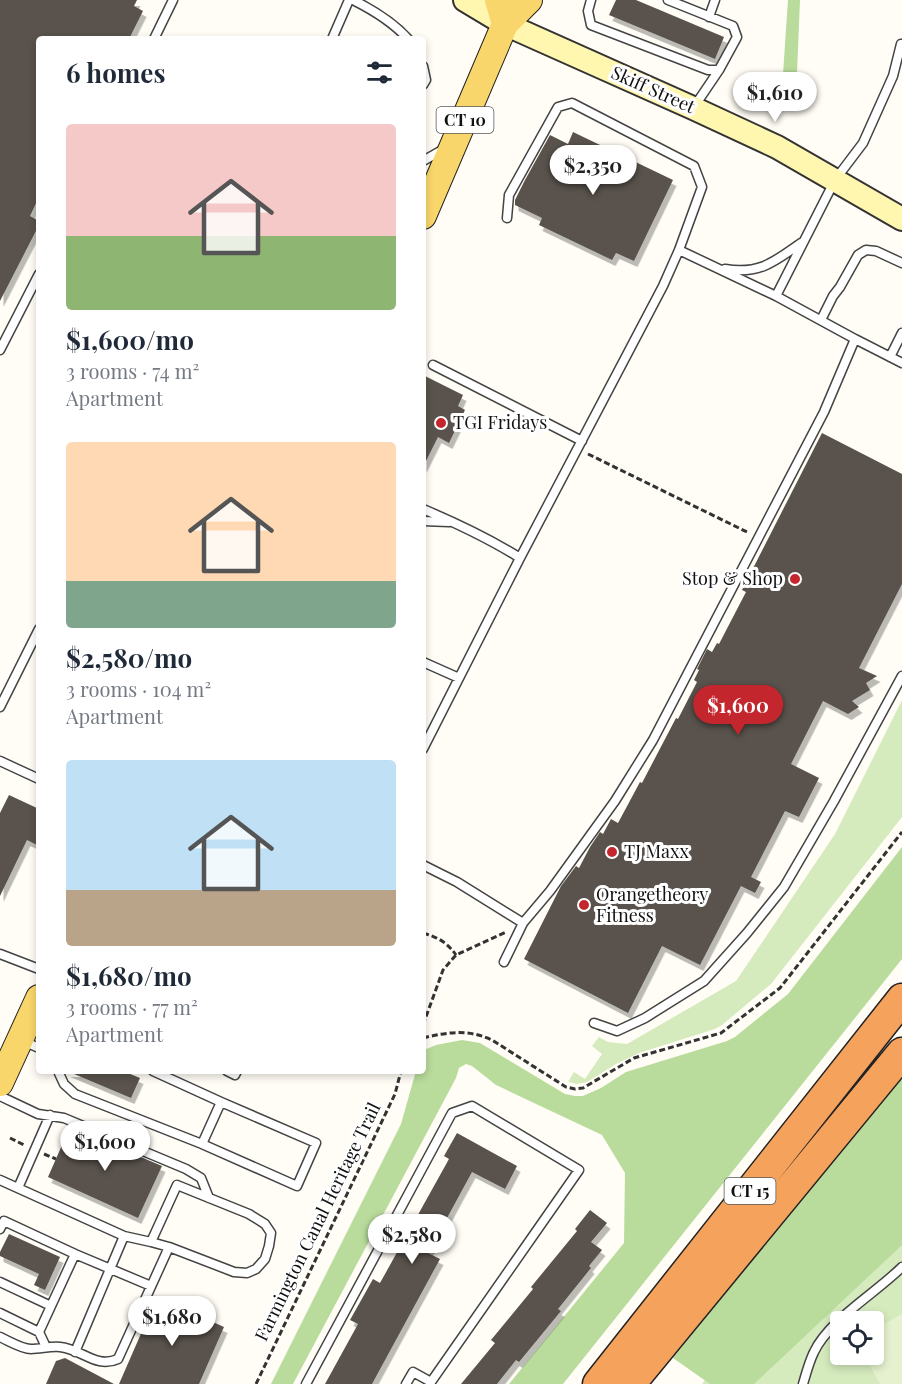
<!DOCTYPE html>
<html lang="en">
<head>
<meta charset="utf-8">
<style>
	:root { --surface:#fff; --page:#f6f6f7; --text:#1f2937; --muted:#747a83; --accent:#c4262e }
	body { margin:0; font-family:"Playfair Display",serif; background:var(--page); color:var(--text); height:100vh; display:flex; flex-direction:column; font-size:22px; white-space:nowrap }
	* { box-sizing:border-box; margin:0 }
	p { font-size:20px; color:var(--muted) }
	.icon { flex:none; width:33px; height:33px; fill:none; stroke:currentColor; stroke-width:2; stroke-linecap:round; stroke-linejoin:round }
	.map { position:relative; flex:1; overflow:hidden }
	.sheet { position:absolute; left:36px; top:36px; width:390px; height:1038px; display:flex; flex-direction:column; background:var(--surface); border-radius:6px; box-shadow:0 3px 9px #0003 }
	.sheet>* { flex:none }
	.controls { position:absolute; left:830px; top:1311px; display:grid; gap:12px }
	.controls a { display:grid; place-items:center; width:54px; height:54px; border-radius:6px; background:var(--surface); box-shadow:0 3px 9px #0003; font-size:30px }
	.price { position:absolute; translate:-50% -51px; padding:0 14px; border-radius:21px; background:#fff; color:#222; font-size:20px; line-height:39px; filter:drop-shadow(0 2px 3px #0008) }
	.price::after { content:''; position:absolute; left:50%; top:36px; width:18px; height:14px; margin-left:-9px; background:inherit; clip-path:polygon(0 0,100% 0,50% 100%) }
	.price.active { background:var(--accent); color:#fff }
	ul { padding:0; list-style:none }
	li { display:grid; align-content:center; gap:12px; height:318px; padding:0 30px }
	li span { display:grid; place-items:center; height:186px; border-radius:6px; color:#555 }
	li>.icon { margin-inline-start:auto }
	span .icon { width:108px; height:108px; fill:#fffc; stroke-width:1 }
	li b { font-size:26px }
	h2 { display:flex; justify-content:space-between; align-items:center; height:72px; padding:0 30px; font-size:26px }
	.map>svg:first-child { display:block }
	.green { fill:#d5ebbd; fill-rule:evenodd }
	.forest { fill:#b9dc9c }
	.pitch { fill:#e6f2cf }
	.building { fill:#5a524d; filter:url(#shadow) }
	.lines { fill:none; stroke-linecap:round; stroke-linejoin:round }
	.lane-casing { stroke:#444; stroke-width:11 }
	.secondary-casing { stroke:#333; stroke-width:26 }
	.primary-casing { stroke:#222; stroke-width:28 }
	.highway-casing { stroke:#222; stroke-width:33 }
	.path { stroke:#333; stroke-width:3; stroke-dasharray:6 3; stroke-linecap:butt }
	.lane { stroke:#fff; stroke-width:8 }
	.secondary { stroke:#fff6b0; stroke-width:22 }
	.primary { stroke:#f9d66b; stroke-width:26 }
	.highway { stroke:#f5a25d; stroke-width:30 }
	.poi-dot { fill:#c4262e; stroke:#fff; stroke-width:2 }
	.labels { text-anchor:middle; stroke-width:6; stroke-linejoin:round; paint-order:stroke }
	.shield { fill:#fff; stroke:#585858; stroke-width:1.5 }
	.shield-label { font-size:16px; font-weight:bold; fill:#111 }
	.street-label { font-size:18px; fill:#111; stroke:#fff }
	.poi-label { font-size:18px; fill:#111; stroke:#fff; text-anchor:start }
</style>
</head>
<body>
<div class="map">
<svg width="902" height="1384" viewBox="0 0 902 1384">
	<defs>
		<filter id="shadow"><feDropShadow dx="3.5" dy="6" stdDeviation="0" flood-color="#0004"/></filter>
	</defs>
	<rect width="100%" height="100%" fill="#fffdf5"/>
	<path class="green" d="M902,700V817L771,984L722,1025L715,1029L639,1053L616,1064L587,1082L577,1084L568,1082L574,1072L585,1079L602,1054L592,1046L599,1037L608,1042L627,1044L736,981L835,834Z
		M902,1157V1384H702L809,1242ZM840,1322H873V1354H840Z"/>
	<path class="forest" d="M788,0H800L797,73L795,91L782,89Z
		M902,847V959L563,1384H509L624,1243L625,1173L602,1135L496,1085L472,1066L466,1064L459,1068L456,1078L293,1384H271L401,1124L416,1071H423L424,1050L436,1045L462,1040L480,1043L565,1094L575,1096H583L601,1088L626,1072L727,1041L735,1037L788,994Z
		M902,1073V1245L754,1384H710L673,1358Z"/>
	<path class="pitch" d="M902,1314V1384H880L864,1355L873,1354V1330Z"/>
	<path class="building" d="M0,0H137L134,6L143,11L129,39H39V197L30,216L39,221V225L0,301Z
		M616,0H636L724,37L715,59L609,15Z
		M573,132L673,180L634,261L616,253L612,260L539,225L542,218L515,205V200L525,180L550,135L568,144Z
		M423,375L463,395L458,406L465,410L449,443L438,437L423,467Z
		M822,433L902,474V584L859,668L877,676L866,683L870,690L852,701L859,707L848,714L823,701L791,764L819,778L799,817L785,811L751,877L761,882L755,893L741,886L700,965L662,946L628,1013L524,959L561,886L576,866L579,868L590,847L600,832L603,834L611,819L618,823L640,782L642,783L676,718L678,719L697,682L694,680L699,670L697,669L707,649L712,652L717,643L719,644L746,592L742,590Z
		M9,795L39,809V846L27,840L0,896V813Z
		M67,1071H123L140,1078L131,1098Z
		M70,1127L162,1166L138,1218L48,1177Z
		M457,1133L517,1166L505,1189L472,1172L428,1253L440,1259L372,1384H325L358,1324L350,1320L373,1279L380,1283L449,1159L444,1156Z
		M590,1210L607,1223L591,1242L602,1250L589,1266L591,1268L558,1309L561,1311L519,1362L516,1360L497,1384H461L495,1343L491,1340L533,1289L531,1287L577,1231L575,1229Z
		M9,1234L60,1257L45,1290L34,1285L39,1274L0,1256V1252Z
		M157,1297L224,1327L199,1384H119Z
		M65,1358L114,1384H46L56,1361Z"/>
	<g class="lines">
		<defs>
			<path id="lane" d="M353,0C373,10 393,22 408,39
				M591,0L588,11L591,25L708,70H719
				M668,0L733,26L737,37L719,70L694,107
				M709,17L715,0
				M154,39L173,0
				M332,39L349,0
				M423,66L426,80L423,85
				M423,161L444,149
				M725,269C760,275 775,261 801,243
				M776,296L835,180L863,143L893,76L901,44
				M821,320L833,296L840,287L858,255L866,250L876,251L902,263
				M855,339L902,363
				M0,350L39,274
				M890,357L902,333
				M433,365L582,441
				M423,509C456,523 490,539 520,558
				M423,521L449,522
				M423,662L459,678
				M0,707L39,629
				M423,749L520,558L663,286L679,250L702,187L694,166L572,103L558,107L509,195L507,218
				M0,761L39,779
				M423,865L457,882L523,923L550,891L615,801L653,740L824,412L855,339L776,296L679,250
				M0,954L39,969
				M504,962L523,923
				M594,1023L617,1031L645,1018L704,981L747,933L784,887L834,801L902,676
				M23,1041L39,1048
				M58,1071L64,1084L75,1094L202,1144L297,1186L316,1143L221,1102
				M153,1071L221,1102L202,1144
				M227,1071L235,1075L237,1071
				M0,1096L38,1114L64,1118L186,1169L201,1178L209,1198
				M0,1180L124,1236L151,1242
				M18,1188L50,1115
				M0,1229L4,1221L75,1254L39,1332
				M75,1254L151,1286
				M0,1282L51,1306
				M0,1313L39,1332L46,1347
				M0,1337C9,1341 22,1349 31,1349C41,1349 50,1346 60,1347C82,1349 96,1369 118,1359L169,1247L234,1272L247,1273L256,1269L265,1259L269,1246L271,1233L265,1224L249,1214L177,1185L151,1242L169,1247
				M75,1352L124,1236
				M306,1384L452,1113L472,1106L579,1170L431,1382V1384
				M406,1384L413,1372L431,1382
				M803,1384C806,1374 809,1362 814,1352C829,1320 876,1293 902,1267"/>
			<path id="secondary" d="M465,0L505,24L693,108L777,147L902,219"/>
			<path id="primary" d="M498,0L505,24
				M423,216L505,24L529,0
				M0,1083L39,998"/>
			<path id="highway" d="M598,1384L902,999
				M630,1384L902,1053"/>
		</defs>
		<use href="#lane" class="lane-casing"/>
		<use href="#secondary" class="secondary-casing"/>
		<use href="#primary" class="primary-casing"/>
		<use href="#highway" class="highway-casing"/>
		<path class="path" d="M588,454L747,532
			M423,933C437,937 447,942 456,955
			M423,1025L443,970L456,955L506,932
			M423,1038C447,1032 469,1029 492,1040L566,1087L575,1089L583,1088L634,1058L721,1033L780,988L902,832
			M10,1138L24,1145
			M44,1154L56,1159
			M256,1384L395,1094L401,1071"/>
		<use href="#lane" class="lane"/>
		<use href="#secondary" class="secondary"/>
		<use href="#primary" class="primary"/>
		<use href="#highway" class="highway"/>
	</g>
	<g class="poi-dot">
		<circle cx="441" cy="423" r="6"/>
		<circle cx="795" cy="579" r="6"/>
		<circle cx="612" cy="852" r="6"/>
		<circle cx="584" cy="905" r="6"/>
	</g>
	<g class="labels">
		<g class="shield">
			<rect x="436.5" y="107" width="57" height="26" rx="4.5"/>
			<rect x="724.5" y="1178" width="51" height="26" rx="4.5"/>
		</g>
		<g class="shield-label">
			<text x="465" y="126">CT 10</text>
			<text x="750" y="1197">CT 15</text>
		</g>
		<g class="street-label">
			<text transform="translate(653 90) rotate(24)" y="6">Skiff Street</text>
			<text transform="translate(318 1222) rotate(-64)" y="6">Farmington Canal Heritage Trail</text>
		</g>
		<g class="poi-label">
			<text x="453" y="429">TGI Fridays</text>
			<text x="783" y="585" text-anchor="end">Stop &amp; Shop</text>
			<text x="624" y="858">TJ Maxx</text>
			<text x="596" y="901">Orangetheory<tspan x="596" dy="21">Fitness</tspan></text>
		</g>
	</g>
</svg>
<div class="controls">
<a><svg class="icon" aria-label="locate" viewBox="0 0 24 24"><circle cx="12" cy="12" r="6"/><path d="M12 2v4M12 18v4M2 12h4M18 12h4"/></svg></a>
</div>
<b class="price" style="left:775px;top:123px">$1,610</b>
<b class="price" style="left:593px;top:196px">$2,350</b>
<b class="price active" style="left:738px;top:736px">$1,600</b>
<b class="price" style="left:105px;top:1172px">$1,600</b>
<b class="price" style="left:412px;top:1265px">$2,580</b>
<b class="price" style="left:172px;top:1347px">$1,680</b>
<section class="sheet">
<h2>6 homes<svg class="icon" aria-label="filters" viewBox="0 0 24 24"><path d="M4 7h16M4 17h16"/><circle cx="9" cy="7" r="2"/><circle cx="15" cy="17" r="2"/></svg></h2>
<ul>
<li><span style="background:linear-gradient(#f6c9c9 60%,#8fb573 0)"><svg class="icon" aria-label="home" viewBox="0 0 24 24"><path d="M3 11l9-7 9 7M6 9v11h12V9"/></svg></span><div><b>$1,600/mo</b><p>3 rooms · 74 m²</p><p>Apartment</p></div></li>
<li><span style="background:linear-gradient(#ffd9b3 75%,#7fa58c 0)"><svg class="icon" aria-label="home" viewBox="0 0 24 24"><path d="M3 11l9-7 9 7M6 9v11h12V9"/></svg></span><div><b>$2,580/mo</b><p>3 rooms · 104 m²</p><p>Apartment</p></div></li>
<li><span style="background:linear-gradient(#bfe0f5 70%,#b9a48a 0)"><svg class="icon" aria-label="home" viewBox="0 0 24 24"><path d="M3 11l9-7 9 7M6 9v11h12V9"/></svg></span><div><b>$1,680/mo</b><p>3 rooms · 77 m²</p><p>Apartment</p></div></li>
</ul>
</section>
</div>
</body>
</html>
